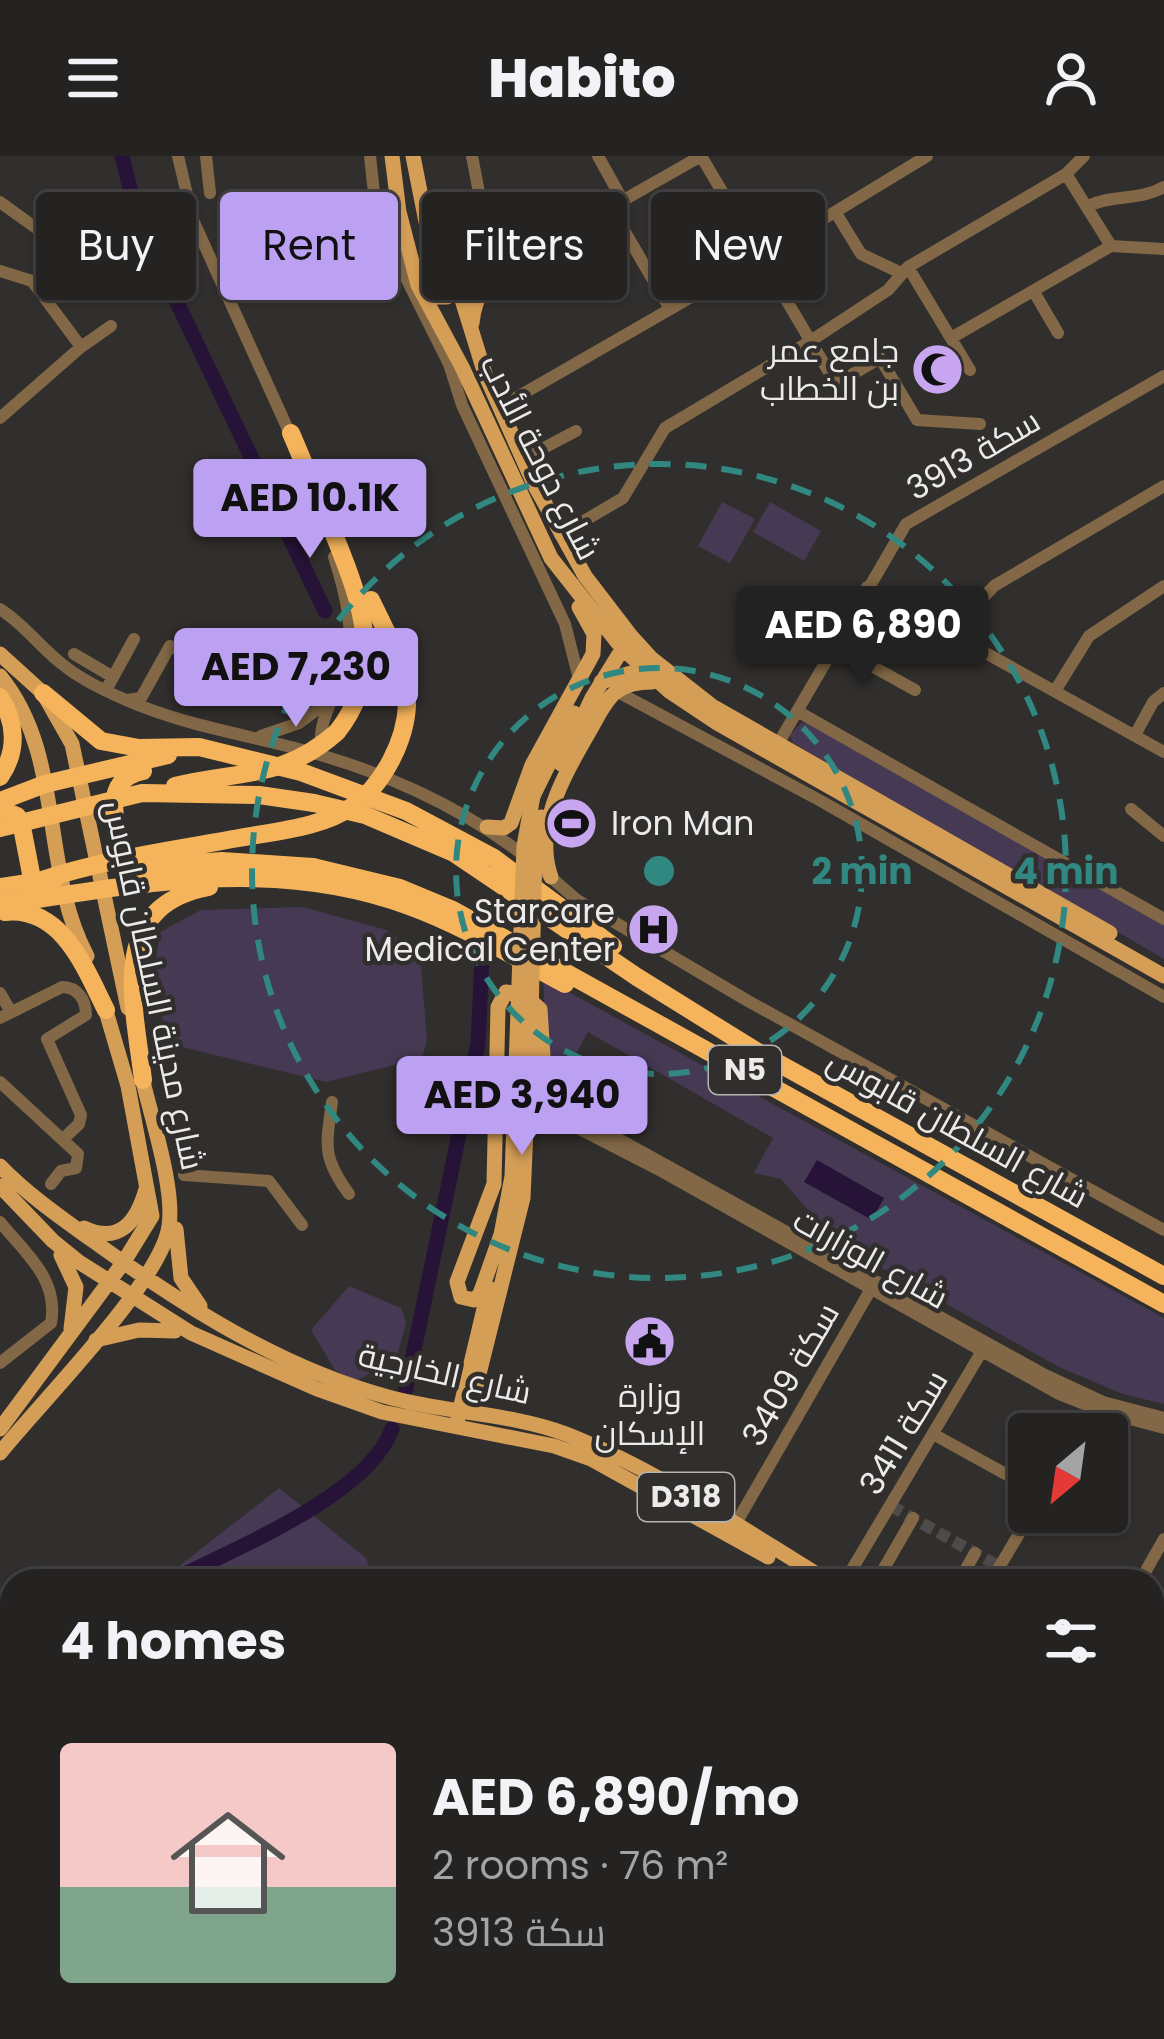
<!DOCTYPE html>
<html lang="en">
<head>
<meta charset="utf-8">
<style>
	:root { --surface:#252322; --page:#312f2f; --text:#f1f3f6; --muted:#a3a4a5; --line:#424040; --accent:#bca0f2 }
	body { margin:0; font-family:Poppins,Cairo,sans-serif; background:var(--page); color:var(--text); height:100vh; display:flex; flex-direction:column; font-size:45px; white-space:nowrap }
	* { box-sizing:border-box; margin:0 }
	p { font-size:39px; color:var(--muted) }
	.icon { flex:none; width:66px; height:66px; fill:none; stroke:currentColor; stroke-width:2; stroke-linecap:round; stroke-linejoin:round }
	.map { position:relative; flex:1; overflow:hidden }
	.sheet { position:absolute; left:0px; top:1413px; width:1164px; height:471px; display:flex; flex-direction:column; background:var(--surface); border-radius:36px 36px 0 0; box-shadow:0 3px 9px #0004,0 0 0 3px var(--line) }
	.sheet>* { flex:none }
	.guide { position:absolute; left:36px; top:36px; width:1092px; height:108px; display:flex; gap:24px }
	.needle { width:78px; rotate:209deg }
	.fabs { position:absolute; left:1008px; top:1257px; display:grid; gap:24px }
	.fabs a { display:grid; place-items:center; width:120px; height:120px; border-radius:12px; background:var(--surface); box-shadow:0 3px 9px #0004,0 0 0 3px var(--line); font-size:60px }
	.price { position:absolute; translate:-50% -102px; padding:0 27px; border-radius:12px; background:var(--accent); color:#111; font-size:39px; line-height:78px; filter:drop-shadow(0 3px 6px #0008) }
	.price::after { content:''; position:absolute; left:50%; top:72px; width:36px; height:27px; margin-left:-18px; background:inherit; clip-path:polygon(0 0,100% 0,50% 100%) }
	.price.on { background:#222; color:#fff }
	ul { padding:0; list-style:none }
	li { display:flex; align-items:center; gap:36px; height:300px; padding:0 60px }
	li span { display:grid; place-items:center; flex:none; width:336px; height:240px; border-radius:12px; color:#555 }
	li>.icon { margin-inline-start:auto }
	span .icon { width:144px; height:144px; fill:#fffc; stroke-width:1 }
	li b { font-size:51px }
	h2 { display:flex; justify-content:space-between; align-items:center; height:144px; padding:0 60px; font-size:51px }
	.chip { padding:0 42px; border-radius:12px; background:var(--surface); box-shadow:0 3px 9px #0004,0 0 0 3px var(--line); font-size:42px; line-height:108px }
	.chip.on { background:var(--accent); color:#111 }
	header { display:flex; justify-content:space-between; align-items:center; height:156px; padding:0 60px; background:var(--surface); font-size:54px; font-weight:800 }
	.map>svg:first-child { display:block }
	.green { fill:#463954 }
	.water { fill:#261337 }
	.lines { fill:none; stroke-linecap:round; stroke-linejoin:round }
	.river { stroke:#261337; stroke-width:15 }
	.minor-tunnel { stroke:#4d4b49; stroke-width:12; stroke-dasharray:12 6; stroke-linecap:butt }
	.minor { stroke:#826846; stroke-width:12 }
	.major { stroke:#d59e56; stroke-width:15 }
	.highway { stroke:#f5b45b; stroke-width:18 }
	.major-bridge { stroke:#d59e56; stroke-width:15 }
	.highway-bridge { stroke:#f5b45b; stroke-width:18 }
	.ring { fill:none; stroke:#308881; stroke-width:6; stroke-dasharray:21 15 }
	.labels { text-anchor:middle; stroke-width:9; stroke-linejoin:round; paint-order:stroke }
	.shield { fill:#312f2d; stroke:#b4b3b1; stroke-width:3 }
	.shield-label { font-size:30px; font-weight:bold; fill:#ecebea }
	.poi-label { font-size:33px; fill:#ecebea; stroke:#312f2d; text-anchor:end }
	.street-label { font-size:33px; fill:#ecebea; stroke:#312f2d }
	.centre { fill:#308881; stroke:#312f2d; stroke-width:6 }
	.ring-label { font-size:36px; text-anchor:middle; font-weight:bold; fill:#308881; stroke:#312f2d; stroke-width:9; stroke-linejoin:round; paint-order:stroke }
</style>
</head>
<body>
<header><svg class="icon" aria-label="menu" viewBox="0 0 24 24"><path d="M4 6h16M4 12h16M4 18h16"/></svg>Habito<svg class="icon" aria-label="person" viewBox="0 0 24 24"><circle cx="12" cy="8" r="4"/><path d="M4 21q1-7 8-7t8 7"/></svg></header>
<div class="map">
<svg width="1164" height="1883" viewBox="0 0 1164 1883">
	<rect width="100%" height="100%" fill="#312f2d"/>
	<path class="green" d="M722,346L755,363L730,407L698,390Z
		M770,346L821,375L804,405L753,376Z
		M801,567L809,568L1164,769V803L793,587L790,579Z
		M303,751L386,774L404,787L421,811L427,884L422,902L326,926L166,887L155,808L160,776L201,754Z
		M543,822L1164,1162V1248L1123,1238L1059,1211L871,1106L830,1079L781,1023L754,1017L773,982L588,876L557,933L549,936Z
		M349,1130L401,1152L406,1166L397,1201L355,1226L335,1214L311,1174Z
		M279,1332L366,1402L374,1425H71L74,1421L160,1425Z
		M12,1485V1678L0,1697V1497Z"/>
	<path class="water" d="M817,1004L884,1042L872,1064L804,1026Z"/>
	<g class="lines">
		<path class="river" d="M122,0L138,65L325,455
			M406,1233L478,887L482,803
			M171,1425C233,1393 369,1339 392,1273
			M0,1543L12,1522"/>
		<path class="minor-tunnel" d="M891,1350L1000,1411"/>
		<path class="minor" d="M178,0L193,64L291,280
			M206,0L210,37
			M370,0L374,37L405,120L449,208L462,249L565,468L579,523
			M472,0L482,52
			M598,0L623,45
			M701,0L836,228L880,202L917,264L980,268
			M0,46L36,72
			M1088,50C1113,38 1140,45 1164,31
			M611,52L670,153
			M836,57L861,98L901,117
			M571,74L701,0
			M1111,90L1164,93
			M908,111L970,214
			M0,115L32,125L81,191
			M459,134L543,91
			M1034,136L1058,177
			M951,182L1111,90L1066,18
			M500,251L759,102L927,0
			M0,262L81,191L111,170
			M523,303L576,275
			M560,379L623,342L665,272L809,186L888,134L908,111L1066,18L1084,0
			M867,431L1164,596
			M0,453C24,468 40,491 62,508C80,523 105,535 126,544C181,568 237,577 295,592C377,613 460,649 527,702
			M960,481L981,444L994,430L1164,330
			M834,489L915,534
			M74,498L113,521
			M106,534L134,483
			M616,535L821,645L1164,841
			M1055,535L1089,480L1164,430
			M127,544L141,542L170,490L241,523
			M797,555L1164,763
			M1135,579L1153,546L1164,537
			M261,580L299,567L327,546
			M778,588L906,368L1164,220
			M321,589C319,562 335,541 344,516C357,480 345,436 334,401
			M1131,653L1164,680
			M547,718L577,744L748,845L1164,1074
			M0,837L11,856
			M0,862L62,831C78,831 86,844 86,859L47,883L81,959L79,968L63,983
			M0,926L78,998L76,1012L61,1015L51,1028
			M545 952a10 10 0 1 1 20 0a10 10 0 1 1-20 0Z
			M332,946C326,990 322,1001 349,1038
			M558,962L663,1016L1059,1238L1104,1256L1164,1272
			M606,976L1045,1219L1103,1246L1164,1262
			M184,1019L269,1025L302,1069
			M0,1066C26,1098 59,1123 51,1167L0,1207
			M933,1278L1029,1331
			M1076,1278L1094,1248
			M735,1369L871,1133
			M845,1425L982,1195L988,1192
			M881,1425L879,1421L913,1362
			M959,1425L975,1397
			M991,1425L1032,1356
			M1140,1425L1164,1383
			M1152,1851L1164,1858"/>
		<path class="major" d="M392,0L399,56L418,129L462,211L551,402L622,492L669,535L717,567L1164,820
			M413,0L428,76L459,134L485,218L534,328L585,420L631,480L652,503L712,550L1110,777
			M445,97L452,106L472,114L574,72
			M427,122L436,141H447L459,134
			M472,167C475,136 488,125 512,108
			M0,498L43,537L72,588L128,852
			M0,520C65,599 40,712 87,800
			M601,526L631,517L649,524
			M561,608L592,542L626,487
			M533,640L574,557
			M487,671L504,672L511,667L532,609L593,498L594,478L579,451
			M551,721C533,671 565,618 589,576C597,563 604,545 616,536C626,528 639,526 652,526
			M0,1010C27,1038 60,1061 92,1084C182,1149 281,1212 388,1241C446,1257 510,1257 566,1278C658,1314 744,1374 828,1425
			M0,1030L53,1085L79,1106L191,1177L317,1233L382,1256L554,1290L591,1303L768,1401
			M84,1072C120,1089 137,1065 146,1033
			M176,1073L181,1122L200,1150
			M503,1073L480,1138L474,1144L461,1141L457,1126L494,1028L498,851L506,836L523,838L540,853L546,947
			M501,1079L512,1020L518,855
			M61,1099L76,1131L71,1173
			M96,1184L139,1174L175,1175
			M475,1234L523,1042L531,859
			M457,1266L489,1132
			M0,1273L123,1107L152,1060L128,930L103,845
			M0,1297C39,1248 162,1125 169,1070C175,1031 150,958 141,917
			M1152,1608L1164,1615"/>
		<path class="highway" d="M291,277C306,312 320,347 335,381C362,447 386,514 337,576
			M43,537L101,585L139,592L199,591L301,616L406,655L494,702L613,790
			M0,541C16,566 18,595 0,621
			M143,615C92,626 122,686 133,720L152,726
			M0,645L45,628L168,599
			M314,647L365,659L454,697L637,821L756,895L1164,1120
			M0,653L17,660L21,666L34,733L31,739
			M313,711L400,732L453,754L1164,1148
			M0,749C136,728 275,700 409,750C464,770 514,801 565,828
			M5,756C62,750 85,812 106,854
			M143,924C134,847 106,750 209,731"/>
		<path class="major-bridge" d="M518,855L524,690L533,640
			M531,859L535,697L541,661"/>
		<path class="highway-bridge" d="M175,630C239,614 283,624 337,576
			M0,672L142,637L259,639L314,647
			M153,710L222,705L313,711
			M42,724C106,703 173,694 239,682C276,675 321,672 353,650C383,629 406,584 407,548C407,511 386,476 371,444
			M0,731L55,723"/>
	</g>
	<g class="ring">
		<circle cx="659" cy="715" r="203"/>
		<circle cx="659" cy="715" r="407"/>
	</g>
	<defs>
		<symbol id="mosque-disc" viewBox="-11 -11 22 22"><circle r="9.5" fill="#c8a6ef" stroke="#312f2d"/><path d="M3.5-4.9A6 6 0 1 0 3.5 4.9A5 5 0 1 1 3.5-4.9Z" fill="#111"/></symbol>
		<symbol id="stadium-disc" viewBox="-11 -11 22 22"><circle r="9.5" fill="#c8a6ef" stroke="#312f2d"/><path d="M0-5a6.5 5 0 1 0 0 10a6.5 5 0 1 0 0-10ZM-3.5-1.8h7v3.6h-7Z" fill="#111"/></symbol>
		<symbol id="hospital-disc" viewBox="-11 -11 22 22"><circle r="9.5" fill="#c8a6ef" stroke="#312f2d"/><path d="M-5-5h3v3.5h4V-5h3V5h-3V1.5h-4V5h-3Z" fill="#111"/></symbol>
		<symbol id="civic-disc" viewBox="-11 -11 22 22"><circle r="9.5" fill="#c8a6ef" stroke="#312f2d"/><path d="M-.6-6.5H3V-4.5H.6V-3L4-1V1h2V6H-6V1h2V-1L-.6-3ZM-1.2 2.5V6h2.4V2.5Z" fill="#111"/></symbol>
	</defs>
	<g fill-rule="evenodd">
		<use href="#mosque-disc" x="908" y="184" width="59" height="59"/>
		<use href="#stadium-disc" x="542" y="638" width="59" height="59"/>
		<use href="#hospital-disc" x="624" y="744" width="59" height="59"/>
		<use href="#civic-disc" x="620" y="1156" width="59" height="59"/>
	</g>
	<g class="labels">
		<g class="shield">
			<rect x="709" y="890" width="72" height="48" rx="9"/>
			<rect x="638" y="1317" width="96" height="48" rx="9"/>
		</g>
		<g class="shield-label">
			<text x="745" y="924">N5</text>
			<text x="686" y="1351">D318</text>
		</g>
		<g class="poi-label">
			<text x="899" y="206">جامع عمر<tspan x="899" dy="38">بن الخطاب</tspan></text>
			<text x="611" y="679" text-anchor="start">Iron Man</text>
			<text x="615" y="767">Starcare<tspan x="615" dy="38">Medical Center</tspan></text>
			<text x="650" y="1251" text-anchor="middle">وزارة<tspan x="650" dy="38">الإسكان</tspan></text>
		</g>
		<g class="street-label">
			<text transform="translate(973 298) rotate(-30)" y="12">سكة 3913</text>
			<text transform="translate(541 301) rotate(63)" y="12">شارع دوحة الأدب</text>
			<text transform="translate(155 829) rotate(78)" y="12">شارع مدينة السلطان قابوس</text>
			<text transform="translate(958 972) rotate(29)" y="12">شارع السلطان قابوس</text>
			<text transform="translate(871 1102) rotate(29)" y="12">شارع الوزارات</text>
			<text transform="translate(445 1217) rotate(13)" y="12">شارع الخارجية</text>
			<text transform="translate(790 1218) rotate(-60)" y="12">سكة 3409</text>
			<text transform="translate(903 1276) rotate(-59)" y="12">سكة 3411</text>
		</g>
	</g>
	<circle cx="659" cy="715" r="18" class="centre"/>
	<g class="ring-label">
		<text x="862" y="728">2 min</text>
		<text x="1066" y="728">4 min</text>
	</g>
</svg>
<div class="fabs">
<a><svg class="needle" viewBox="-14 -14 28 28"><path d="M0-13l5 13h-10z" fill="#e53935"/><path d="M0 13l5-13h-10z" fill="#a3a4a5"/></svg></a>
</div>
<b class="price" style="left:310px;top:405px">AED 10.1K</b>
<b class="price on" style="left:863px;top:532px">AED 6,890</b>
<b class="price" style="left:296px;top:574px">AED 7,230</b>
<b class="price" style="left:522px;top:1002px">AED 3,940</b>
<div class="guide">
<a class="chip">Buy</a>
<a class="chip on">Rent</a>
<a class="chip">Filters</a>
<a class="chip">New</a>
</div>
<section class="sheet">
<h2>4 homes<svg class="icon" aria-label="filters" viewBox="0 0 24 24"><path d="M4 7h16M4 17h16"/><circle cx="9" cy="7" r="2"/><circle cx="15" cy="17" r="2"/></svg></h2>
<ul>
<li><span style="background:linear-gradient(#f6c9c9 60%,#7fa58c 0)"><svg class="icon" aria-label="home" viewBox="0 0 24 24"><path d="M3 11l9-7 9 7M6 9v11h12V9"/></svg></span><div><b>AED 6,890/mo</b><p>2 rooms · 76 m²</p><p>سكة 3913</p></div></li>
</ul>
</section>
</div>
</body>
</html>
